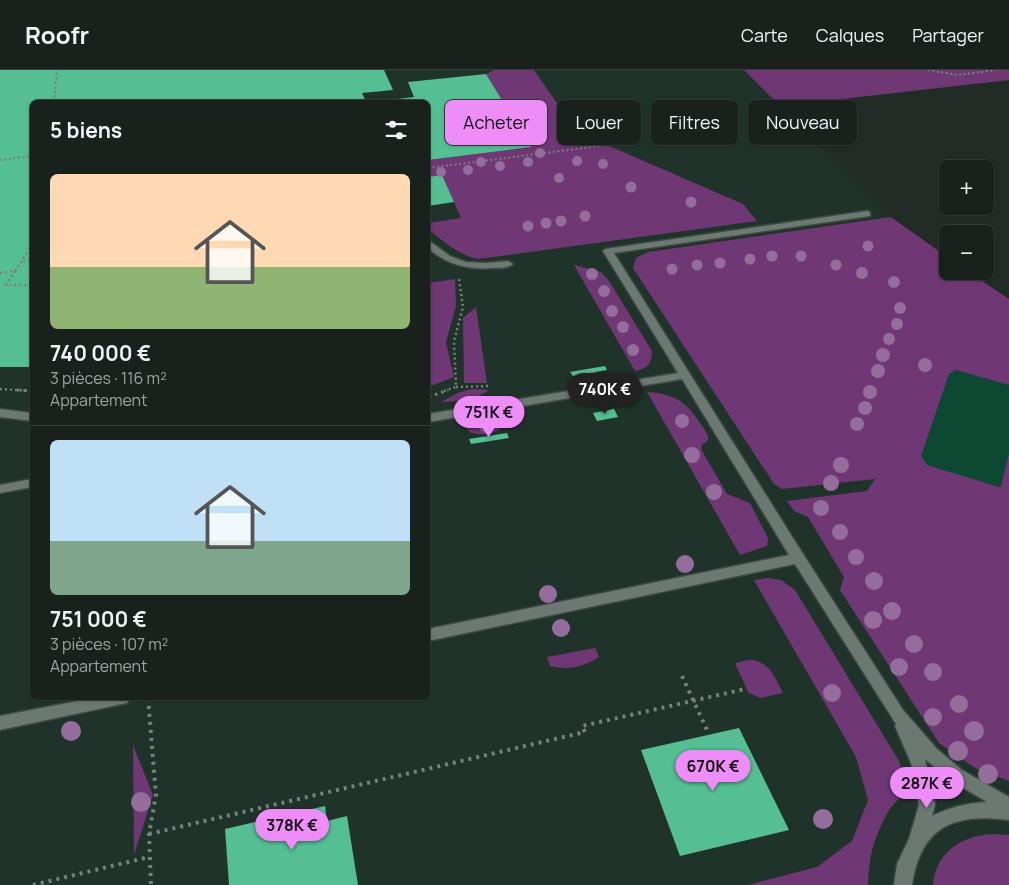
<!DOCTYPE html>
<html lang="fr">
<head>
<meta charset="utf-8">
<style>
	:root { --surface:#19211d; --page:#222926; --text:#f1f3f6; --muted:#9fa3a4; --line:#373e3b; --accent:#ee8cf8 }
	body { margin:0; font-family:Manrope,sans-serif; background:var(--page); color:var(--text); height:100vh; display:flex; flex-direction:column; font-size:19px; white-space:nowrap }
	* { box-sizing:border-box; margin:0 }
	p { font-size:16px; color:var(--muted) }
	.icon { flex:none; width:28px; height:28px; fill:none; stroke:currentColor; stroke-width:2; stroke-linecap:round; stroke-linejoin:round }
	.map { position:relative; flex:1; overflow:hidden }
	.side { position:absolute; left:30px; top:30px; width:400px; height:600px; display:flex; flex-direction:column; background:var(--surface); border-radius:8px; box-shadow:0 1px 4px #0004,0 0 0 1px var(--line) }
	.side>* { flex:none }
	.top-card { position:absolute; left:445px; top:30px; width:475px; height:45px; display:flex; gap:10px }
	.buttons { position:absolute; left:939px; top:90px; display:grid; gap:10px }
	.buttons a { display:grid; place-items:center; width:55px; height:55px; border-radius:8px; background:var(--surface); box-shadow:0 1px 4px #0004,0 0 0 1px var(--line); font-size:25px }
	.price { position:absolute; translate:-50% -42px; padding:0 11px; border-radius:18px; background:var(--accent); color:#111; font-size:16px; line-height:32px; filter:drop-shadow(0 1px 2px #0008) }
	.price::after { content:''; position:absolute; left:50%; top:30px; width:15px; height:11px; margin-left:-8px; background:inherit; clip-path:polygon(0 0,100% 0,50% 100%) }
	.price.on { background:#222; color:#fff }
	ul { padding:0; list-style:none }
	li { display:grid; align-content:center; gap:10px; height:265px; padding:0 20px }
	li+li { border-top:1px solid var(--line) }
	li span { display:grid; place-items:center; height:155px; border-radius:8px; color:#555 }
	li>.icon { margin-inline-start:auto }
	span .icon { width:90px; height:90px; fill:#fffc; stroke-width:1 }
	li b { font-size:21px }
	h2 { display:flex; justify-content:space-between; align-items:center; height:60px; padding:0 20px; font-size:21px }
	.tag { padding:0 18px; border-radius:8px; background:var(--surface); box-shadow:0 1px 4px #0004,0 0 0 1px var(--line); font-size:18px; line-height:45px }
	.tag.on { background:var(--accent); color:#111 }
	header { display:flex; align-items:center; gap:30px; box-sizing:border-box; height:70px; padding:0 25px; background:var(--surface); border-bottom:1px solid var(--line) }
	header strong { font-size:24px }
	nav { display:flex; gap:28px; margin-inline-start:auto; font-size:18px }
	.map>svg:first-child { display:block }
	.built { fill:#20332a; fill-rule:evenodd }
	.green { fill:#6f3875 }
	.water { fill:#0c4832 }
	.building { fill:#55bf93 }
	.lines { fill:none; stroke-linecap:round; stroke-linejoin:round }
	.minor-casing { stroke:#3e4843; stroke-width:3 }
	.path-far3 { stroke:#77817d; stroke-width:2; stroke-dasharray:2 2.5; stroke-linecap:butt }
	.path-far2 { stroke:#77817d; stroke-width:2.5; stroke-dasharray:2 3; stroke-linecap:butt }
	.path-far1 { stroke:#77817d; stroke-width:3; stroke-dasharray:2.5 4; stroke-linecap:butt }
	.path { stroke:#77817d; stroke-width:4; stroke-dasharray:3 5; stroke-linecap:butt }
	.minor { fill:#6c7972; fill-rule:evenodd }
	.tree { fill:#956d9c }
</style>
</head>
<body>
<header>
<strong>Roofr</strong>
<nav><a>Carte</a><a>Calques</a><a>Partager</a></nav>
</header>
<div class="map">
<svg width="1009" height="815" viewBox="0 0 1009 815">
	<rect width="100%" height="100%" fill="#212c27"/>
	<path class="built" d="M0,0H494L487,3L562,40L534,0H744L891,147L947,187L948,201H967L1009,229V815H0ZM32,32H428V628H32Z"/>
	<path class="green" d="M494,0H534L577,62L743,134L757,151L478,189C458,185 443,171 428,159V153L461,148L442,105L428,107V90L531,77L486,4Z
		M744,0H1009V10L780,36Z
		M891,147L947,187L948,201H967L1009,229V711L975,698L939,673L840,520L844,507L808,447L794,441L787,431L867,421L875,409L782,419L774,414L633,198L636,188L648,182Z
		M574,195L601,202L609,211L652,281C652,294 647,299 635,301Z
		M455,209L456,236L446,272L454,307L428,317V245L431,219L428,218V213Z
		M476,237L487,313H464L463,248Z
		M472,319L489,320L473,330L441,332L460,322Z
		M647,322C682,324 691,338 708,365V370L702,375L701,379L727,424L750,433L768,468L767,476L740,485Z
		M490,349L501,353L503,356C492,367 482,365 469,362L468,358L477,351Z
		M768,508L781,510L795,520L899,691C902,700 908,712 904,721C901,728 893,734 889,740C874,767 869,785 868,815H748L817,797L852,771L868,730L856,687L754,510Z
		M595,578L599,587C581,598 570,600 550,596L547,587Z
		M749,590C769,590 775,608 783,623L760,628L748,622L735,593Z
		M133,675L153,725L134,785Z
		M992,764L1009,765V815H933C936,782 961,766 992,764Z"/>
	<path class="water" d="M956,300L1009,315V383L1001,416L999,417L927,395L921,386L949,304Z"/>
	<path class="building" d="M0,0H384L393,20L362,23L366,32H32V297H0Z
		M486,4L531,77L428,90V32H373L414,27L408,12Z
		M442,105L454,132L428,136V107Z
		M605,296L607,300L573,306L570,302Z
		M614,339L618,347L597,351L593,343Z
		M507,363L509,368L471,374L469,369Z
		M739,658L789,760L680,786L641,680Z
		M325,736L327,751L347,746L358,815H229L225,759Z"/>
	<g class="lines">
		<defs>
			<path id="minor" d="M867,141L870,142V146L614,183L803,484L903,640L937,679L962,700L1009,727V750C954,743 921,756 912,815H894L897,794L909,769L919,735L911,693L895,656L896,654L795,494L428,571V559L789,485L682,309L428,352V344L678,303L603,181L605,179ZM925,689L950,710L987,732C967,733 950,737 932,746L935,735Z
				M428,170L450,186L466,192L485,193L508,191L513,194C508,198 501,198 494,198C468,200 447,195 428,178Z
				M0,339L32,343V351L0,347Z
				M32,409V417L0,423V415Z
				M93,628H130L127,633L122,634L0,660V646Z"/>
		</defs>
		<use href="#minor" class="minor-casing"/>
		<path class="path-far3" d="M928,0L958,5L996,0
			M54,32L57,0
			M0,90L32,86
			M428,98L607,75L603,65"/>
		<path class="path-far2" d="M23,191H32
			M15,201L6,215H32
			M0,203L15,201L32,175
			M456,317L488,316
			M0,319L32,321
			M444,321L456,317L454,271L463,237L459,209"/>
		<path class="path-far1" d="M17,320L32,321
			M429,327L448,320"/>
		<path class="path" d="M682,606L708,662
			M148,628L156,725L149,764L151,815
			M149,764L585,662L582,656L745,619
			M33,815L149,787"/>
		<use href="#minor" class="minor"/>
	</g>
	<g class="tree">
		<circle cx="540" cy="83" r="5"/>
		<circle cx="577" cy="91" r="5"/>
		<circle cx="481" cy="92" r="5"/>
		<circle cx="528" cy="92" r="5"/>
		<circle cx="603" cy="94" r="5"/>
		<circle cx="500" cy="96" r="5"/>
		<circle cx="468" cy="100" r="5"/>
		<circle cx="441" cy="102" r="5"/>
		<circle cx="559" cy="108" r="5"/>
		<circle cx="631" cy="117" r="5.5"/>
		<circle cx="691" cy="132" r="5.5"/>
		<circle cx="585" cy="146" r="5.5"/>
		<circle cx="561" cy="151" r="5.5"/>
		<circle cx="546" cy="153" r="5.5"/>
		<circle cx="528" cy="156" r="5.5"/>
		<circle cx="868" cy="176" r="5.5"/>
		<circle cx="772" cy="186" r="5.5"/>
		<circle cx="801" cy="186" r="5.5"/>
		<circle cx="750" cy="189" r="5.5"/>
		<circle cx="720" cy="193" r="5.5"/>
		<circle cx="697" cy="195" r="5.5"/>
		<circle cx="836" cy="195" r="5.5"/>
		<circle cx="672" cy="199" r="5.5"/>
		<circle cx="862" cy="203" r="6"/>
		<circle cx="592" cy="204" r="6"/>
		<circle cx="894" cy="212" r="6"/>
		<circle cx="604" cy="221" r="6"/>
		<circle cx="900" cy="238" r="6"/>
		<circle cx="612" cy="241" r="6"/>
		<circle cx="897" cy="254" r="6"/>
		<circle cx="623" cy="257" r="6"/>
		<circle cx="889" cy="269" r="6"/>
		<circle cx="633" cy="280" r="6"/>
		<circle cx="883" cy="285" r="7"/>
		<circle cx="925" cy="295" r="7"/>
		<circle cx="878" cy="301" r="7"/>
		<circle cx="593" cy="309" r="7"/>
		<circle cx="870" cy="322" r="7"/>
		<circle cx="865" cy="338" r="7"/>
		<circle cx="682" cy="351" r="7"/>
		<circle cx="857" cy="354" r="7"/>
		<circle cx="486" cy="356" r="7"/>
		<circle cx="692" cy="385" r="8"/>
		<circle cx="841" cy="395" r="8"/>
		<circle cx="831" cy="413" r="8"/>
		<circle cx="714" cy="422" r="8"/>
		<circle cx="821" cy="438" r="8"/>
		<circle cx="840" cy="462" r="8"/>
		<circle cx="856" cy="487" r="8"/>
		<circle cx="685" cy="494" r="9"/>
		<circle cx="874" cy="511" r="9"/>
		<circle cx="548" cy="524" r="9"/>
		<circle cx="892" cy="541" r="9"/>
		<circle cx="873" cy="550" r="9"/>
		<circle cx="561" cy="558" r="9"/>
		<circle cx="914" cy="574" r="9"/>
		<circle cx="899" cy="597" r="9"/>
		<circle cx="933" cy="602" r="9"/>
		<circle cx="832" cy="623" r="9"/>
		<circle cx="959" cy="634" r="9"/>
		<circle cx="933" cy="647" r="9"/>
		<circle cx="71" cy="661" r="10"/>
		<circle cx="974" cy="661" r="10"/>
		<circle cx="958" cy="681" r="10"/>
		<circle cx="988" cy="704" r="10"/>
		<circle cx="141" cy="732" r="10"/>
		<circle cx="823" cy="749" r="10"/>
	</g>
</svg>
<div class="buttons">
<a>+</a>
<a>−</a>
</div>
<b class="price on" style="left:605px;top:345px">740K €</b>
<b class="price" style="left:489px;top:368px">751K €</b>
<b class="price" style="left:713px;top:722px">670K €</b>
<b class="price" style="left:927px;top:739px">287K €</b>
<b class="price" style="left:292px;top:781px">378K €</b>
<div class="top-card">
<a class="tag on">Acheter</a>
<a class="tag">Louer</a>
<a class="tag">Filtres</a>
<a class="tag">Nouveau</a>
</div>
<section class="side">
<h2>5 biens<svg class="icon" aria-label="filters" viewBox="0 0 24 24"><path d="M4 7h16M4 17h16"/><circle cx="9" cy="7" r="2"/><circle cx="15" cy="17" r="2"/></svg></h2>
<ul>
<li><span style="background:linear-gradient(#ffd9b3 60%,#8fb573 0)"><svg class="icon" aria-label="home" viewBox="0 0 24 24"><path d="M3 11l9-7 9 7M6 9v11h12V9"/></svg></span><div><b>740 000 €</b><p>3 pièces · 116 m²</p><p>Appartement</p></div></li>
<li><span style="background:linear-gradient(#bfe0f5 65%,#7fa58c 0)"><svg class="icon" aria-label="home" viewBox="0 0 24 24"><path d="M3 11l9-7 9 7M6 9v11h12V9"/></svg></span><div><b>751 000 €</b><p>3 pièces · 107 m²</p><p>Appartement</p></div></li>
</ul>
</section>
</div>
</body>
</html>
